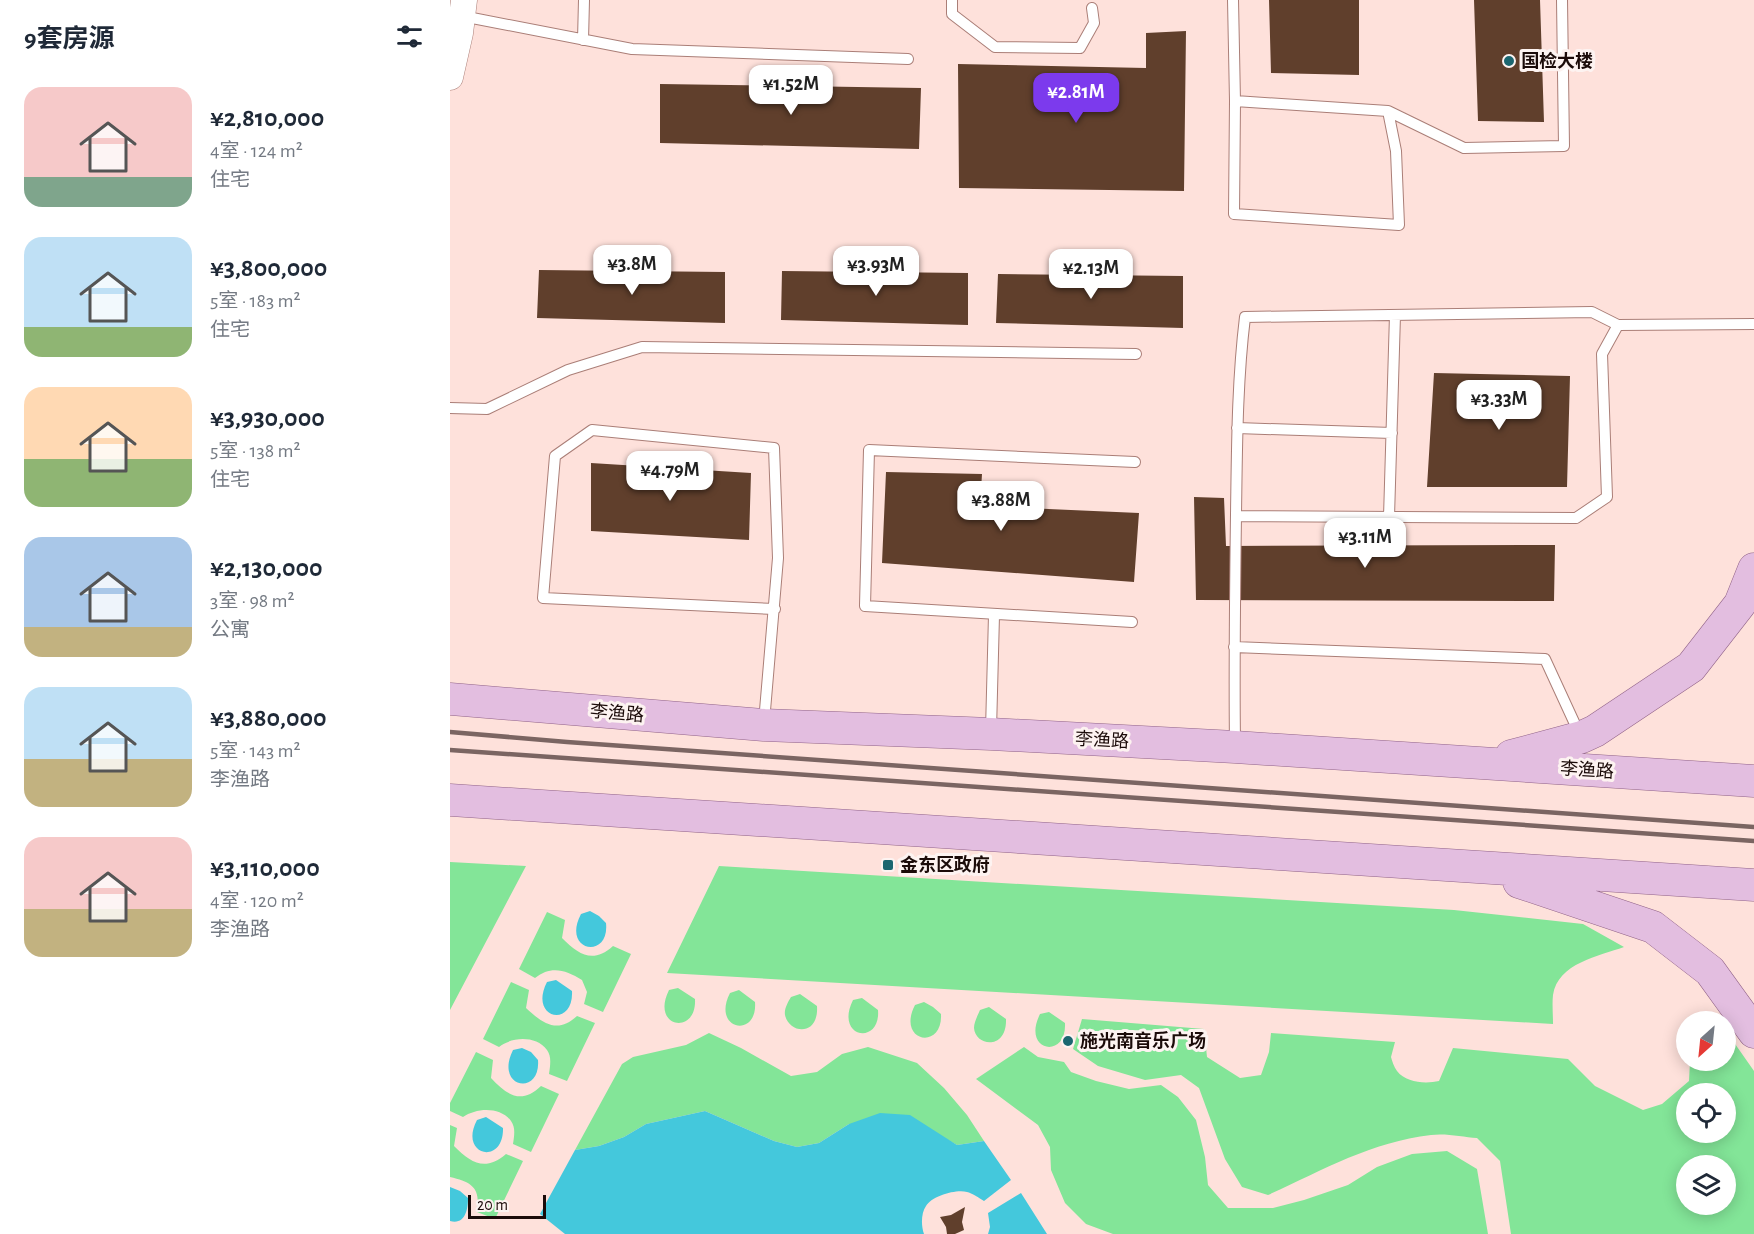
<!DOCTYPE html>
<html lang="zh">
<head>
<meta charset="utf-8">
<style>
	:root { --surface:#fff; --page:#f6f6f7; --text:#1f2937; --muted:#747a83; --accent:#7c3aed }
	body { margin:0; font-family:"Alegreya Sans","Noto Sans SC",sans-serif; background:var(--page); color:var(--text); height:100vh; display:flex; flex-direction:column; font-size:22px; white-space:nowrap }
	* { box-sizing:border-box; margin:0 }
	p { font-size:20px; color:var(--muted) }
	.icon { flex:none; width:33px; height:33px; fill:none; stroke:currentColor; stroke-width:2; stroke-linecap:round; stroke-linejoin:round }
	.map { position:relative; flex:1; overflow:hidden }
	.details { display:flex; flex-direction:column; background:var(--surface); width:450px }
	.details>* { flex:none }
	.needle { width:39px; rotate:207deg }
	.buttons { position:absolute; left:1226px; top:1011px; display:grid; gap:12px }
	.buttons a { display:grid; place-items:center; width:60px; height:60px; border-radius:50%; background:var(--surface); box-shadow:0 3px 15px #0003; font-size:30px }
	.scale { position:absolute; left:18px; bottom:15px; width:78px; box-sizing:border-box; padding-left:6px; border:3px solid #1b0b09; border-top:0; font-size:16px; line-height:21px; white-space:nowrap; color:#1b0b09; -webkit-text-stroke:4px #fdf3f1; paint-order:stroke }
	.price { position:absolute; translate:-50% -51px; padding:0 14px; border-radius:12px; background:#fff; color:#222; font-size:20px; line-height:39px; filter:drop-shadow(0 2px 3px #0008) }
	.price::after { content:''; position:absolute; left:50%; top:36px; width:18px; height:14px; margin-left:-9px; background:inherit; clip-path:polygon(0 0,100% 0,50% 100%) }
	.price.active { background:var(--accent); color:#fff }
	ul { padding:0; list-style:none }
	li { display:flex; align-items:center; gap:18px; height:150px; padding:0 24px }
	li span { display:grid; place-items:center; flex:none; width:168px; height:120px; border-radius:18px; color:#555 }
	li>.icon { margin-inline-start:auto }
	span .icon { width:72px; height:72px; fill:#fffc; stroke-width:1 }
	li b { font-size:26px }
	h2 { display:flex; justify-content:space-between; align-items:center; height:72px; padding:0 24px; font-size:26px }
	main { display:flex; flex:1; min-height:0 }
	.map>svg:first-child { display:block }
	.green { fill:#83e598; fill-rule:evenodd }
	.water { fill:#44c8dc }
	.building { fill:#603f2c }
	.lines { fill:none; stroke-linecap:round; stroke-linejoin:round }
	.service-casing { stroke:#aa7e77; stroke-width:12 }
	.tertiary-casing { stroke:#aa7e77; stroke-width:27 }
	.primary-casing { stroke:#916388; stroke-width:33 }
	.service { stroke:#fff; stroke-width:10 }
	.tertiary { stroke:#fff; stroke-width:26 }
	.primary { stroke:#e3bee0; stroke-width:32 }
	.rail { stroke:#7b6562; stroke-width:4.5 }
	.poi-dot { fill:#1b6670; stroke:#fdf3f1; stroke-width:2 }
	.labels { text-anchor:middle; stroke-width:6; stroke-linejoin:round; paint-order:stroke }
	.poi-label { font-size:18px; font-weight:bold; fill:#1b0b09; stroke:#fdf3f1; text-anchor:start }
	.street-label { font-size:18px; fill:#1b0b09; stroke:#fdf3f1 }
</style>
</head>
<body>
<main>
<section class="details">
<h2>9套房源<svg class="icon" aria-label="filters" viewBox="0 0 24 24"><path d="M4 7h16M4 17h16"/><circle cx="9" cy="7" r="2"/><circle cx="15" cy="17" r="2"/></svg></h2>
<ul>
<li><span style="background:linear-gradient(#f6c9c9 75%,#7fa58c 0)"><svg class="icon" aria-label="home" viewBox="0 0 24 24"><path d="M3 11l9-7 9 7M6 9v11h12V9"/></svg></span><div><b>¥2,810,000</b><p>4室 · 124 m²</p><p>住宅</p></div></li>
<li><span style="background:linear-gradient(#bfe0f5 75%,#8fb573 0)"><svg class="icon" aria-label="home" viewBox="0 0 24 24"><path d="M3 11l9-7 9 7M6 9v11h12V9"/></svg></span><div><b>¥3,800,000</b><p>5室 · 183 m²</p><p>住宅</p></div></li>
<li><span style="background:linear-gradient(#ffd9b3 60%,#8fb573 0)"><svg class="icon" aria-label="home" viewBox="0 0 24 24"><path d="M3 11l9-7 9 7M6 9v11h12V9"/></svg></span><div><b>¥3,930,000</b><p>5室 · 138 m²</p><p>住宅</p></div></li>
<li><span style="background:linear-gradient(#a9c7e8 75%,#c2b280 0)"><svg class="icon" aria-label="home" viewBox="0 0 24 24"><path d="M3 11l9-7 9 7M6 9v11h12V9"/></svg></span><div><b>¥2,130,000</b><p>3室 · 98 m²</p><p>公寓</p></div></li>
<li><span style="background:linear-gradient(#bfe0f5 60%,#c2b280 0)"><svg class="icon" aria-label="home" viewBox="0 0 24 24"><path d="M3 11l9-7 9 7M6 9v11h12V9"/></svg></span><div><b>¥3,880,000</b><p>5室 · 143 m²</p><p>李渔路</p></div></li>
<li><span style="background:linear-gradient(#f6c9c9 60%,#c2b280 0)"><svg class="icon" aria-label="home" viewBox="0 0 24 24"><path d="M3 11l9-7 9 7M6 9v11h12V9"/></svg></span><div><b>¥3,110,000</b><p>4室 · 120 m²</p><p>李渔路</p></div></li>
</ul>
</section>
<div class="map">
<svg width="1304" height="1234" viewBox="0 0 1304 1234">
	<rect width="100%" height="100%" fill="#fee1db"/>
	<path class="green" d="M0,862L76,866L0,1010Z
		M269,866L1004,910L1133,924L1174,947C1149,956 1108,963 1103,995C1102,1004 1103,1014 1103,1024L217,973Z
		M97,912L115,920L112,938C129,955 143,964 163,946L181,954L153,1012L134,1004L137,992L132,980C116,970 101,965 85,978L69,969Z
		M61,982L79,990L76,1008C93,1024 108,1034 127,1016L145,1023L117,1081L99,1074C100,1066 102,1057 97,1050C86,1035 61,1037 49,1047L33,1039Z
		M228,988L245,999C247,1036 200,1028 219,990Z
		M289,990L305,1002C308,1039 261,1030 280,993Z
		M350,994L367,1006C369,1037 339,1034 335,1015C334,1009 338,1002 341,997Z
		M412,998L428,1010C431,1046 384,1038 403,1000Z
		M474,1002L483,1007L491,1014C493,1051 446,1042 465,1005Z
		M539,1007L556,1019C557,1051 525,1046 524,1028C524,1022 528,1015 530,1010Z
		M599,1012L615,1023C617,1060 571,1052 590,1014Z
		M632,1019L754,1029L757,1057L790,1078L811,1075L819,1052L821,1033L945,1042L941,1057C942,1061 944,1067 947,1071C956,1083 976,1084 989,1081L1003,1048L1118,1059L1145,1086L1193,1110L1212,1104L1239,1081L1240,1061L1275,1060V1041H1283L1304,1071V1234H1061L1050,1161L1027,1138C1013,1137 996,1133 981,1135C921,1142 873,1170 818,1195L792,1187L775,1159L749,1088L731,1075L695,1080L648,1066L623,1049ZM1236,1094H1275V1132H1236ZM1236,1166H1275V1204H1236Z
		M259,1033L291,1048L341,1076L367,1072L392,1054L418,1047L467,1063L494,1088L517,1115L534,1141L507,1145L489,1135L399,1124L369,1143L347,1147L324,1141L255,1111L196,1124L174,1137L149,1146L125,1150L172,1064L183,1057L236,1045Z
		M574,1047L588,1057L614,1062L621,1072L646,1081L679,1089L711,1085L728,1097L746,1120L755,1157L758,1185L778,1208H823L854,1200L898,1185L927,1167L962,1154L997,1151L1027,1169L1038,1234H663L636,1224L615,1203L601,1170L600,1147L588,1125L526,1079Z
		M26,1052L43,1060L41,1078C57,1095 71,1105 91,1086L109,1094L81,1152L63,1144C64,1136 66,1128 61,1121C50,1106 26,1108 13,1117L0,1111V1103Z
		M0,1125L7,1128L4,1146C21,1163 35,1172 56,1154L73,1161L45,1219L27,1212C31,1188 22,1182 0,1177Z"/>
	<path class="water" d="M140,911L149,916L156,923C160,960 111,952 131,914Z
		M106,980L122,991C124,1029 78,1019 97,982Z
		M72,1048L81,1052L88,1060C91,1097 44,1088 63,1050Z
		M255,1111L324,1141L347,1147L369,1143L399,1124L430,1113L460,1115L507,1145L534,1141L561,1180L534,1201C529,1198 522,1193 517,1192C506,1189 482,1196 476,1206C471,1213 471,1226 474,1234H115L90,1214L125,1150L149,1146L174,1137L196,1124Z
		M36,1117L53,1128C54,1166 8,1156 27,1120Z
		M0,1187L10,1191L18,1198C18,1210 15,1225 0,1221Z
		M571,1193L597,1234H538L540,1227L538,1213Z"/>
	<path class="building" d="M819,0H909V75L821,73Z
		M1024,0H1090L1094,122L1028,121Z
		M736,31L734,191L509,188L508,64L696,68V33Z
		M210,84L471,88L469,149L210,143Z
		M89,270L275,272V323L87,318Z
		M332,271L518,273V325L331,320Z
		M548,274L733,276V328L546,323Z
		M984,373L1120,376L1117,487H977Z
		M141,463L301,473L299,540L141,531Z
		M436,472L532,474L530,506L689,513L684,582L432,563Z
		M744,497L774,498L776,546L1105,545L1104,601L746,600Z
		M515,1207L512,1222L514,1230L505,1234H497L496,1227L490,1217L501,1215Z"/>
	<g class="lines">
		<defs>
			<path id="service" d="M502,0V14L545,47L630,48L644,23L642,8
				M783,0L785,101L938,111L1014,148L1114,146L1112,0
				M12,16L182,49L458,59
				M133,40L134,0
				M785,101L784,214L949,225L946,151L938,111
				M0,408L37,409L118,370L192,347L686,354
				M787,428L942,433
				M786,516L1126,518L1157,497L1152,354L1168,325
				M939,517L945,315
				M682,622L415,606L419,450L685,462
				M784,647L1095,659L1130,735
				M314,722L328,558L324,448L142,430L105,456L93,598L325,609
				M541,730L544,615
				M785,743C784,667 785,591 786,514C787,448 787,383 795,317L1142,312L1168,325L1304,324"/>
			<path id="tertiary" d="M0,77L10,33L14,0"/>
			<path id="primary" d="M0,699L314,725L541,734L785,747L1304,781
				M1061,756L1132,737L1145,731L1241,667L1290,604L1304,569
				M0,800L1304,885
				M1069,882L1203,927L1260,971L1304,1032"/>
		</defs>
		<use href="#service" class="service-casing"/>
		<use href="#tertiary" class="tertiary-casing"/>
		<use href="#primary" class="primary-casing"/>
		<use href="#service" class="service"/>
		<use href="#tertiary" class="tertiary"/>
		<use href="#primary" class="primary"/>
		<path class="rail" d="M0,732L117,742L1304,827
			M0,750L1304,841"/>
	</g>
	<g class="poi-dot">
		<circle cx="1059" cy="61" r="6"/>
		<rect x="432" y="859" width="12" height="12" rx="3"/>
		<circle cx="618" cy="1041" r="6"/>
	</g>
	<g class="labels">
		<g class="poi-label">
			<text x="1071" y="67">国检大楼</text>
			<text x="450" y="871">金东区政府</text>
			<text x="630" y="1047">施光南音乐广场</text>
		</g>
		<g class="street-label">
			<text transform="translate(167 713) rotate(5)" y="6">李渔路</text>
			<text transform="translate(652 740) rotate(3)" y="6">李渔路</text>
			<text transform="translate(1137 770) rotate(4)" y="6">李渔路</text>
		</g>
	</g>
</svg>
<div class="buttons">
<a><svg class="needle" viewBox="-14 -14 28 28"><path d="M0-13l5 13h-10z" fill="#e53935"/><path d="M0 13l5-13h-10z" fill="#747a83"/></svg></a>
<a><svg class="icon" aria-label="locate" viewBox="0 0 24 24"><circle cx="12" cy="12" r="6"/><path d="M12 2v4M12 18v4M2 12h4M18 12h4"/></svg></a>
<a><svg class="icon" aria-label="layers" viewBox="0 0 24 24"><path d="M12 4l9 5-9 5-9-5zM3 14l9 5 9-5"/></svg></a>
</div>
<div class="scale">20 m</div>
<b class="price" style="left:341px;top:116px">¥1.52M</b>
<b class="price active" style="left:626px;top:124px">¥2.81M</b>
<b class="price" style="left:182px;top:296px">¥3.8M</b>
<b class="price" style="left:426px;top:297px">¥3.93M</b>
<b class="price" style="left:641px;top:300px">¥2.13M</b>
<b class="price" style="left:1049px;top:431px">¥3.33M</b>
<b class="price" style="left:220px;top:502px">¥4.79M</b>
<b class="price" style="left:551px;top:532px">¥3.88M</b>
<b class="price" style="left:915px;top:569px">¥3.11M</b>
</div>
</main>
</body>
</html>
